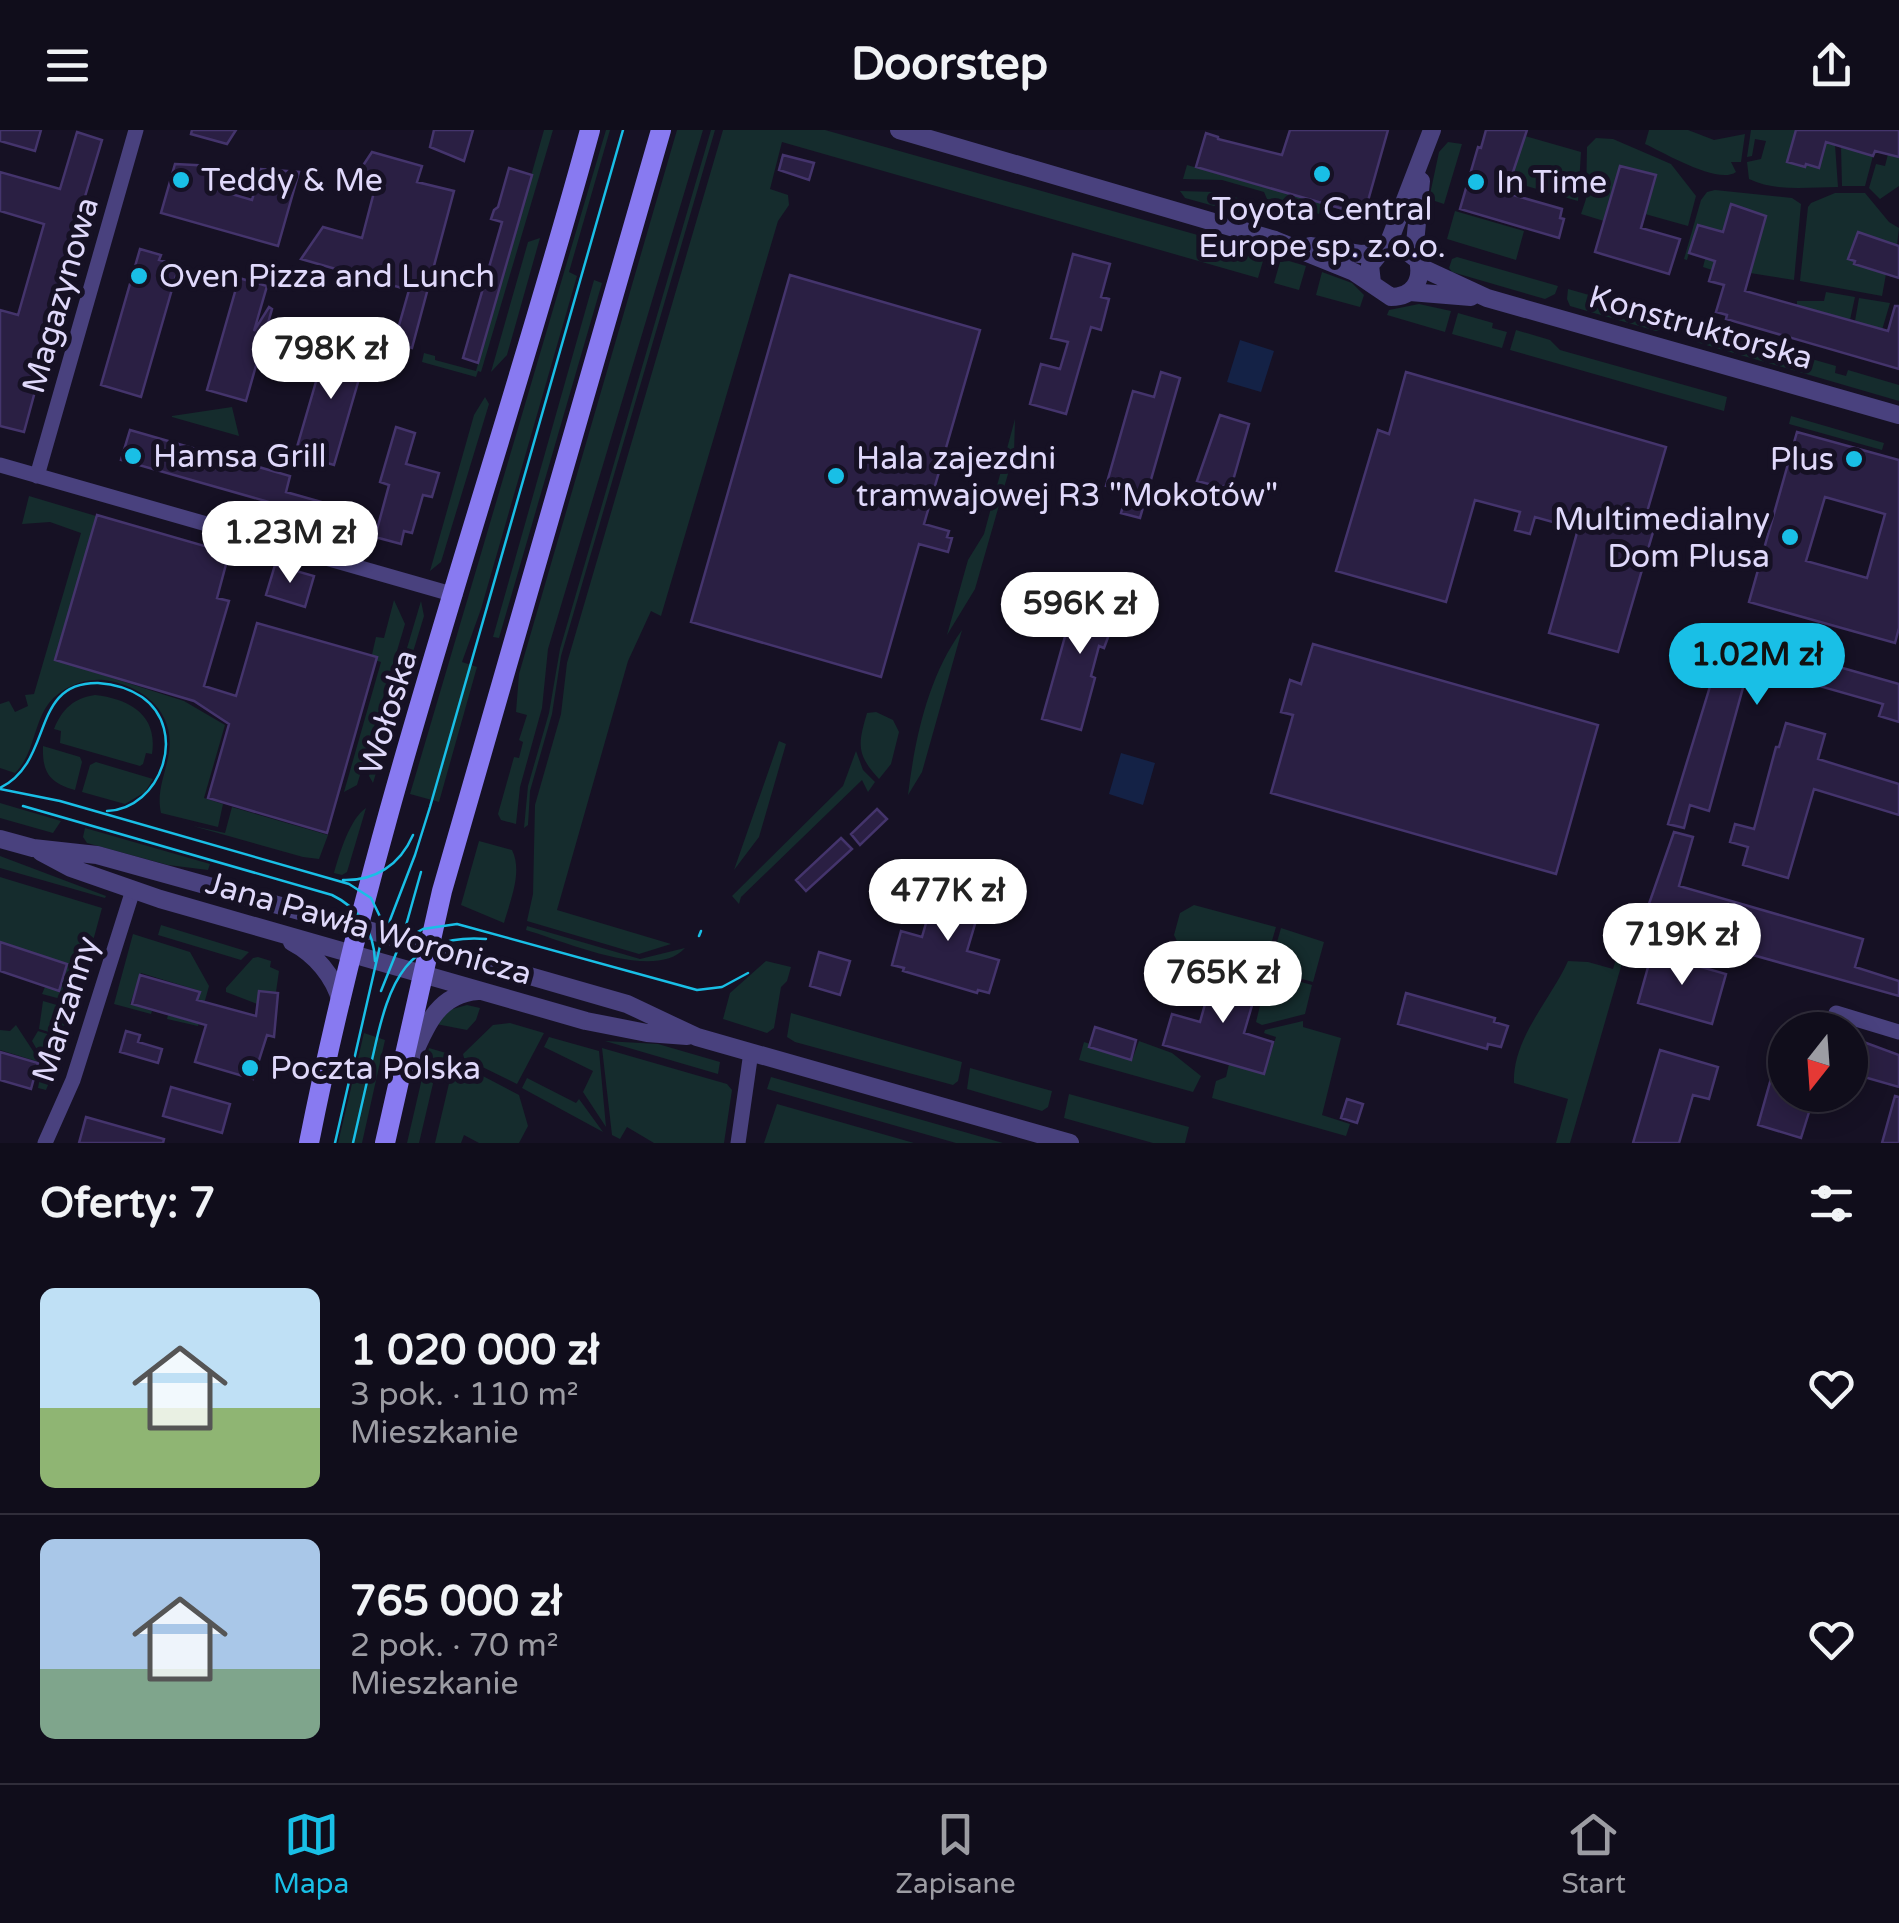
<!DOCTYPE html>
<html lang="pl">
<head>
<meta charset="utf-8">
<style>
	:root { --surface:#100d1b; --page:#191624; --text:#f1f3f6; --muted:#9c9ca3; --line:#302d3a; --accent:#19bfe6 }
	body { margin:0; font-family:"Varela Round",sans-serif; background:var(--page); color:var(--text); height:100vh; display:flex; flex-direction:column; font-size:38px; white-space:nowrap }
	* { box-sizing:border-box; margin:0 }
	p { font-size:32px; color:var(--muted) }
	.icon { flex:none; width:55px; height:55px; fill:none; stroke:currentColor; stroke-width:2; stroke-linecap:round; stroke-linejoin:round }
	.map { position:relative; height:1013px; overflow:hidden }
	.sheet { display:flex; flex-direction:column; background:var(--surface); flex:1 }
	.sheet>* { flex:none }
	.needle { width:65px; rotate:197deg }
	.controls { position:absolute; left:1768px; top:882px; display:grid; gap:20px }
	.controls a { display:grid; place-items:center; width:100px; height:100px; border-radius:50%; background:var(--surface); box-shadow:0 5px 25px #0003,0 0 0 2px var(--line); font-size:50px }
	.price { position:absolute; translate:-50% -85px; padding:0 22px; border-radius:35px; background:#fff; color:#222; font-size:32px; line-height:65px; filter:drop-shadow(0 2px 5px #0008) }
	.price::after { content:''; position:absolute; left:50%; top:60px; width:30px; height:22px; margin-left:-15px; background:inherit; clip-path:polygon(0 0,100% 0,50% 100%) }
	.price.selected { background:var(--accent); color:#111 }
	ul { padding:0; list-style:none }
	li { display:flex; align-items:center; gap:30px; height:250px; padding:0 40px }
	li+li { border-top:2px solid var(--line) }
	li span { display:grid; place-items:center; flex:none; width:280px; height:200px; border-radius:15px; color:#555 }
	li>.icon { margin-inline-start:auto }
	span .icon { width:120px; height:120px; fill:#fffc; stroke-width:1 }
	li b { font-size:42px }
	h2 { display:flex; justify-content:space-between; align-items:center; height:120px; padding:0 40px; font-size:42px }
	header { display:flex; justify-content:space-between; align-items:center; height:130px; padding:0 40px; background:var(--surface); font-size:45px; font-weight:800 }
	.tab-bar { display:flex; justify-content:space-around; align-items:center; height:140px; border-top:2px solid var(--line); background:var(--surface); font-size:28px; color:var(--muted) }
	.tab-bar a { display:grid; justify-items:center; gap:5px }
	.tab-bar .selected { color:var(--accent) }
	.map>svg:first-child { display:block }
	.green { fill:#152c2d }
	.water { fill:#142246 }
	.building { fill:#2a1f43; stroke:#44346c; stroke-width:2.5; fill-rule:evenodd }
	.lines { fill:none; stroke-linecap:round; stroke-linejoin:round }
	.minor { stroke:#49417e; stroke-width:15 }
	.tertiary { stroke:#49417e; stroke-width:18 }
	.secondary { stroke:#887af1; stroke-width:20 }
	.tram { stroke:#19bfe6; stroke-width:2.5 }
	.poi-dot { fill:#19bfe6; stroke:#161124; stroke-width:4 }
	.labels { text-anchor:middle; stroke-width:10; stroke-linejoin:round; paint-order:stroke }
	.poi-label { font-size:32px; fill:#e0d9fb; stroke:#161124; text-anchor:start }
	.street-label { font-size:32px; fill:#e0d9fb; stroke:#161124 }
</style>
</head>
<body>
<header><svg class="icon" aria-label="menu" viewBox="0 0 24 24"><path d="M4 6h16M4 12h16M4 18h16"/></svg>Doorstep<svg class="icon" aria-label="share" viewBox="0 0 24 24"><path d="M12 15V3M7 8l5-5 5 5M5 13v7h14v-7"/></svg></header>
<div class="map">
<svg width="1899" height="1013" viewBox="0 0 1899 1013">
	<rect width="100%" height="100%" fill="#161124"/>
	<path class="green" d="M544,0H553L481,242L478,241L476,247L422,232L424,223L435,226V230L476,241Z
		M606,0H610L569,142L577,146L481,479L462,532L477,537L439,672L410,664Z
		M677,0H703L548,519L542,578L520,657L516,694L501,690L498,684L514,627L519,628L523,612L519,610L527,585L516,582L519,544Z
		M711,0H715L561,526L552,584L530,661L528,695L524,698L528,656L549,583L560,519Z
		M723,0H825L1265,124L1258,148L782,12L770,59L788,65L789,75L778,91L661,486L651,481L628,531L557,780L671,814L639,824L527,791L533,764L535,675L561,584L567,533Z
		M1649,0H1688L1714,10L1745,4L1741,32H1731L1736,42C1718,55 1665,23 1645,14Z
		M1751,0H1796L1787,32L1805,37L1806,34L1819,37L1826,12L1835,15L1838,57C1809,57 1775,62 1749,49L1747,32L1761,29L1766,11L1755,9L1752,26L1747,27Z
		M1525,6L1581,22L1578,71L1509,51L1520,15H1523Z
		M1596,8L1613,9L1671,34L1696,66L1688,96L1645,84L1649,71L1645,69L1651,63L1656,45L1635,39L1604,91L1581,84L1586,69L1587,17Z
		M1448,12L1462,14L1444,74L1429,69L1439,22Z
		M1841,17L1873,26L1865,56H1842Z
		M1888,24L1899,27V56L1880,69L1869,58L1876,34L1885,36Z
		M1187,35L1321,73L1319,84L1267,69L1264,62L1222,50L1183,49Z
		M1715,60L1792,68L1801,74L1794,150L1750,143L1759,110L1756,108L1758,102H1762L1766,86L1732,74L1712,140L1703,137L1713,99L1697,95L1687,130L1684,129L1701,70L1707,62Z
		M1180,61L1215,62L1264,75L1267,83L1245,79L1243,84L1185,68Z
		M1835,63H1865L1889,92L1899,98L1897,115L1858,103L1848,128L1855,131V134L1886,144L1882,166L1800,151L1808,77L1811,73Z
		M1455,81L1524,101L1516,130L1447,109Z
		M540,108L507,225L491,242L528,112Z
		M1457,127L1558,156L1555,164L1545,169L1452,142L1449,138L1452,129Z
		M1289,131L1306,136L1299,160L1274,153L1280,132Z
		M1322,142L1352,153L1364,165L1360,177L1316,165Z
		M594,150L602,153L499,508L493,507Z
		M1568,159L1670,188L1668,197L1656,201L1570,176L1567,169Z
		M1826,162L1855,167L1850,190L1797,176V171H1824Z
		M1859,168L1890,173L1882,200L1855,191Z
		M1419,174L1451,181L1445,202L1387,185L1389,180Z
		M1458,183L1493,193L1492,198L1507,202L1502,218L1452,204Z
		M1688,193L1836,236L1835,243L1846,246L1848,240L1899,255V271L1696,212L1690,208Z
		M1516,200L1550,210L1560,220L1727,267L1724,281L1510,220Z
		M485,267L489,274L441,432L430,441L474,285Z
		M232,277L239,306L172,287V286Z
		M1791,286L1884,313L1882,320L1789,294Z
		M1015,289L1014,323L975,459L947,505L968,430L984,404Z
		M29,366L96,386L56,530L184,571L225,595L204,668L223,674L218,697L161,683C156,661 166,643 169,622C175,581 142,555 104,550C84,548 62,557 49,573C33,594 35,623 15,643L0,638V574L9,571L15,582L28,576L25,565L34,564L81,403L50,392L22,394Z
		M394,470L405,494L357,655L344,662L381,532L371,529L376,507L384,508Z
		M421,471L424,486L373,653L369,646Z
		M962,500L922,642L908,665C915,608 928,547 962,500Z
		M95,565C130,569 158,585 152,624L146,623L143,634L140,636L60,613L61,601L54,599C62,579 74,568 95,565Z
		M876,582L893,590L899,602L891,634L879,649C856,624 858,614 867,583Z
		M779,611L786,614L759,707L734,740Z
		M43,616L80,627L82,632L75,660C50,653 42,643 43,616Z
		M856,621L863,640L875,652L868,662L862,650L741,767L739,774L732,766L843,656Z
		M96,632L153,649L145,662L125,674L82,662L90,635Z
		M0,673L61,691L53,703L0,688Z
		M232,677L328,705L319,729L303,727L193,696L225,703Z
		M366,678L347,742L342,745L334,743C339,725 350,688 366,678Z
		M85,698L210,734L208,740L168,735L87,713L83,707Z
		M479,711L512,720C523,742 510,771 504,793L461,775Z
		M0,726L106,766L105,768L0,738Z
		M0,747L102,778L76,873L42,864L45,857L59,860L66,834L0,812Z
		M1194,775L1276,797L1264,838L1177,811L1174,805L1180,783Z
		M161,795L249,822L241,830L158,805Z
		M527,796L640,829L685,818C655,852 564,811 526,800Z
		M1281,798L1324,812L1313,852L1269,840Z
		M1625,800L1631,802L1570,1013H1556L1568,969L1514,953C1512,909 1551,869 1568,831L1588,832L1613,839Z
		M133,804L190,822L209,856L198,896L167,889L168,885L192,892L200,861L141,843L130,874L152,881L151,884L114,874Z
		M1178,817L1262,841L1259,851L1183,829L1186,823L1177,820Z
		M258,827L271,831L270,837L279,841L276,862L259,861L257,874L226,862V858L253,828Z
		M766,831L791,837L787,851L781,857L774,898L767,903L723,889L730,863Z
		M1268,843L1312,855L1305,884L1262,895L1256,892Z
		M43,871L74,880L66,907L39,899Z
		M467,875L480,878L476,890L467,900L436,894L449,880Z
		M791,883L962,932L958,951L953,955L795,912L787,907Z
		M1303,891V897L1341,908L1322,985L1350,994L1346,1006L1212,968L1216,951L1226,947L1229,934L1264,944L1276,907L1264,903L1265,900Z
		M510,893L544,903L517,954L464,928L463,924L493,895Z
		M16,895L39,930V932L0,920V900L10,901Z
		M38,901L66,910L46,960L38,958L43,930L32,911Z
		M364,903L385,910L362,1013H338Z
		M549,907L599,921L606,997L583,962L593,941L544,917Z
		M605,911L658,914L720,932L718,944Z
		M1139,911L1172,923L1201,946L1193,962L1079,930L1084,912L1090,914L1089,917L1132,930Z
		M429,918L446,923L435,945L419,1013H407Z
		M602,918L727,954L732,960L724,1013H654L627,997L620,1009L612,1005Z
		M460,934L519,965L528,996L519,1013H479L464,1005L461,1013H435L451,945Z
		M970,938L1052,961L1048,977L1042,981L967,959Z
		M771,947L1003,1013H956L767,959Z
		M527,948L576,973L579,969L603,1002L522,958Z
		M1069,964L1189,997L1185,1013H1153L1064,988Z
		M777,974L914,1013H764Z"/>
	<path class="water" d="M1240,210L1274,221L1261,262L1227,252Z
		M1121,623L1155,633L1143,675L1109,664Z"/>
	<path class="building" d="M0,0H41L35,21L0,11Z
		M192,0H236L227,14L191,4Z
		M434,0H473L464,31L430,17Z
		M1290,0H1388L1364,85L1196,37L1206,3L1218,7V9L1282,25Z
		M1486,0H1527L1506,63L1562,79L1560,88L1564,89L1559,108L1460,79L1478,17L1481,18Z
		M1796,0H1899V27L1875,21L1873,26L1826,12L1819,38L1806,34L1805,37L1787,32Z
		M77,2L102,10L68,123L73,125L67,148L63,146V158L24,302L0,296V180L18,185L44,94L0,81V42L60,59Z
		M372,22L422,36L417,52L454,61L412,218L394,213L409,160L301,129L323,97L362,108L374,62L350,55Z
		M783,25L814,33L809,50L779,40Z
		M175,34L213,36L207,57L252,70L261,39L299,42L278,116L161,83Z
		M1620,36L1656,45L1641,98L1680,109L1669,144L1595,122Z
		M509,38L532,45L478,233L463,228L502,92L491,89L494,80L498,77Z
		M1731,74L1766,86L1745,161L1888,201L1895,176H1899V239L1726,189L1727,185L1716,182L1724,155L1709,151L1715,131L1689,123L1698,95L1723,102Z
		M1858,102L1899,116V148L1854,134L1855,131L1848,129Z
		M140,119L161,125L159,130L179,135L141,267L101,255Z
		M1073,124L1110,134L1101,167L1109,169L1101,200L1091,197L1066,284L1030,274L1041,234L1060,239L1068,212L1051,208Z
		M790,145L980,200L924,394L949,401L947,407L952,408L948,422L919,414L881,547L691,492Z
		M239,148L267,156L254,201L269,177L272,179L246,271L207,260Z
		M322,213L339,217L341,213L359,218L357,223L369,226L364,243L361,242L334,335L295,324L322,231L318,230Z
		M1161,242L1180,248L1140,388L1121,383L1127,362L1106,356L1133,261L1154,267Z
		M1406,242L1666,317L1647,382L1658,385L1618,522L1549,503L1578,399L1535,387L1530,404L1515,400L1520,382L1475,370L1446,472L1336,441L1378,300L1389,304Z
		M1220,285L1249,294L1232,354L1220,357L1197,351Z
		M396,297L415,303L406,334L439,343L432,367L423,365L412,403L404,401L401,414L375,407L389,355L380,352Z
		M130,300L290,346L286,362L336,376L332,390L121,330Z
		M1797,302L1899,330V498L1895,513L1749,472ZM1825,367L1885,384L1867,448L1806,431Z
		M97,385L229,423L217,468L229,471L204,556L236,566L257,493L377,527L327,703L208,668L229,594L194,571L55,530Z
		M275,435L314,446L305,477L266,465Z
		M1080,457L1116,469L1115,473L1120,475L1104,518L1099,516L1091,546L1095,548L1081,600L1042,589L1071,485L1067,484L1074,461L1078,462Z
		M1716,502L1899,554V592L1879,586L1883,574L1749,536L1709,681L1690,675L1684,698L1668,694L1719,527L1709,525Z
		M1313,514L1598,595L1556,744L1271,663L1293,585L1281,582L1290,550L1301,554Z
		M1786,593L1825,604L1818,629L1899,654V685L1814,659L1788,748L1743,735L1748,717L1730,712L1735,694L1754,699L1776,617H1779Z
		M877,679L887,689L860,715L851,704Z
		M1674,702L1693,707L1679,756L1863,809L1855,837L1899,851V866L1642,794Z
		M841,708L852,719L806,761L796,750Z
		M937,755L959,758L983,767L967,821L999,830L989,863L978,860L977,863L903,841L904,838L892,835L901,801L922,807Z
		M0,812L67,834L59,861L0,841Z
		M819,822L850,831L840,865L810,856Z
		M1652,823L1726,844L1712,894L1638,873Z
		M1215,839L1259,851L1244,903L1273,912L1264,944L1163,915L1172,884L1200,892Z
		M140,845L200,862L197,870L256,886L259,861L278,863L274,907L267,905L253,949L195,932L206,895L132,874Z
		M1406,863L1495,888L1494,892L1508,896L1501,917L1488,914L1487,919L1398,894Z
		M1095,897L1136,910L1131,930L1089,917Z
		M126,901L140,905L138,912L162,919L158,933L120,922Z
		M1850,907L1899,925V957L1850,943Z
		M1781,913L1785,914V965H1806L1802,977L1810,979L1801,1008L1758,995Z
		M1660,920L1718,937L1709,969L1693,965L1679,1013H1633Z
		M0,922L38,933L31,959L0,950Z
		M171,957L230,974L222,1003L163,986Z
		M1895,966L1899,967V1013H1882Z
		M1347,969L1363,974L1357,993L1341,988Z
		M86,987L164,1009L163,1013H79Z"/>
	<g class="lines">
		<path class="minor" d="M0,335L455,465
			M37,346L136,0
			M1836,883L1899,902
			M45,1013L73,950L133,760
			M738,1013L751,922"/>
		<path class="tertiary" d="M899,0L1275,110L1354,142L1391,167C1413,167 1423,151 1418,130L1401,117L1383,119L1370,135L1372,153
			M1310,116L1360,124L1378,123
			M1387,117L1432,0
			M1414,124L1421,51
			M1420,137L1487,168L1899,285
			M1410,162L1471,167
			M0,709L33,718L97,725L429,817L627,874L697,907L1070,1013
			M41,722L71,738L160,769L586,891L647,903L687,906
			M292,812C315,824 334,846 341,872
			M409,935C424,901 435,864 478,861"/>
		<path class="secondary" d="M309,1013C377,669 498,338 590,0
			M385,1013L442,761L661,0"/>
		<path class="tram" d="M0,658C55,631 29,552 98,553C113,554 130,559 142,567C189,600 161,679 107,681
			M0,659L60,671L349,754L371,768L387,801
			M23,676L332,765C359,778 374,801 375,831
			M343,750C375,751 400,735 413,705
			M699,806L701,801
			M396,814L423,799L457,794L697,860L722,857L748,843
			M381,861L403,806L421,742
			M335,1013L380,816L415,725L430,677L623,0
			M353,1013C360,982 367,952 374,921C389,853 406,803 486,809"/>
	</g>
	<g class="poi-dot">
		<circle cx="1322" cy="44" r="10"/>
		<circle cx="181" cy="50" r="10"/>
		<circle cx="1476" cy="52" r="10"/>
		<circle cx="139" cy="146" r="10"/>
		<circle cx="133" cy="326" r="10"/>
		<circle cx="1854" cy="329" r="10"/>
		<circle cx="836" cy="346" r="10"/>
		<circle cx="1790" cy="407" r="10"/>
		<circle cx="250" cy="938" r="10"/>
	</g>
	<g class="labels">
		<g class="poi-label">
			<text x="201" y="61">Teddy &amp; Me</text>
			<text x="1496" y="63">In Time</text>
			<text x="1322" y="90" text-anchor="middle">Toyota Central<tspan x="1322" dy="37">Europe sp. z.o.o.</tspan></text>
			<text x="159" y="157">Oven Pizza and Lunch</text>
			<text x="153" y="337">Hamsa Grill</text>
			<text x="856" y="339">Hala zajezdni<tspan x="856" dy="37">tramwajowej R3 "Mokotów"</tspan></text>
			<text x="1834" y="340" text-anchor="end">Plus</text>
			<text x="1770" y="400" text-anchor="end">Multimedialny<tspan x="1770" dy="37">Dom Plusa</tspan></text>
			<text x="270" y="949">Poczta Polska</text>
		</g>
		<g class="street-label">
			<text transform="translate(60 165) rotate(-74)" y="11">Magazynowa</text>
			<text transform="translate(1701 197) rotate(16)" y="11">Konstruktorska</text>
			<text transform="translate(388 582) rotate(-73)" y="11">Wołoska</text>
			<text transform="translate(369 798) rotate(16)" y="11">Jana Pawła Woronicza</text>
			<text transform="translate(65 879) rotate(-72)" y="11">Marzanny</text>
		</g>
	</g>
</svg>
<div class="controls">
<a><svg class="needle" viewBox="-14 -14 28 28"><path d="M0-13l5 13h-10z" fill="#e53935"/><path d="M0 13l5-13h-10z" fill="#9c9ca3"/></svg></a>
</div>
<b class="price" style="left:331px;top:272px">798K zł</b>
<b class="price" style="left:290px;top:456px">1.23M zł</b>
<b class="price" style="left:1080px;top:527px">596K zł</b>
<b class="price selected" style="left:1757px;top:578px">1.02M zł</b>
<b class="price" style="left:948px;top:814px">477K zł</b>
<b class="price" style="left:1682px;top:858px">719K zł</b>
<b class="price" style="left:1223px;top:896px">765K zł</b>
</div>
<section class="sheet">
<h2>Oferty: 7<svg class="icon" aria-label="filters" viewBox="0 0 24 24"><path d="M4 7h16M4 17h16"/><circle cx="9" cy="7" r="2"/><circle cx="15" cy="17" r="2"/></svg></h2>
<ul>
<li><span style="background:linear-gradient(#bfe0f5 60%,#8fb573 0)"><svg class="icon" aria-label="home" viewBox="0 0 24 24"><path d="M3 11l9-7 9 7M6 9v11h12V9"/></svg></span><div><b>1 020 000 zł</b><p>3 pok. · 110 m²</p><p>Mieszkanie</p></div><svg class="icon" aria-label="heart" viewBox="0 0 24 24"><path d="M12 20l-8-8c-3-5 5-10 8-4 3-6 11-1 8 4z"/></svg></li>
<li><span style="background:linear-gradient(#a9c7e8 65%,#7fa58c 0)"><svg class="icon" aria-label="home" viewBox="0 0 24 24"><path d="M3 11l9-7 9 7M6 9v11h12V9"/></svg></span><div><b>765 000 zł</b><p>2 pok. · 70 m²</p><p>Mieszkanie</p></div><svg class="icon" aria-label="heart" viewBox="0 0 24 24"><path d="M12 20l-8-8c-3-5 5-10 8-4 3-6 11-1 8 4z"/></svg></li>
</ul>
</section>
<nav class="tab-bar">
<a class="selected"><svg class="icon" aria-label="map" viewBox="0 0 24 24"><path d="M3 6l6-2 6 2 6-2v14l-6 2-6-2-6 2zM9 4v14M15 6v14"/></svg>Mapa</a>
<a><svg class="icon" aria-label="saved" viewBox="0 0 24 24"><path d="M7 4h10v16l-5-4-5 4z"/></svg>Zapisane</a>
<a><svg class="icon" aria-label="home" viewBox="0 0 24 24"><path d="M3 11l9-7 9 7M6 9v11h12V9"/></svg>Start</a>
</nav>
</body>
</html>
